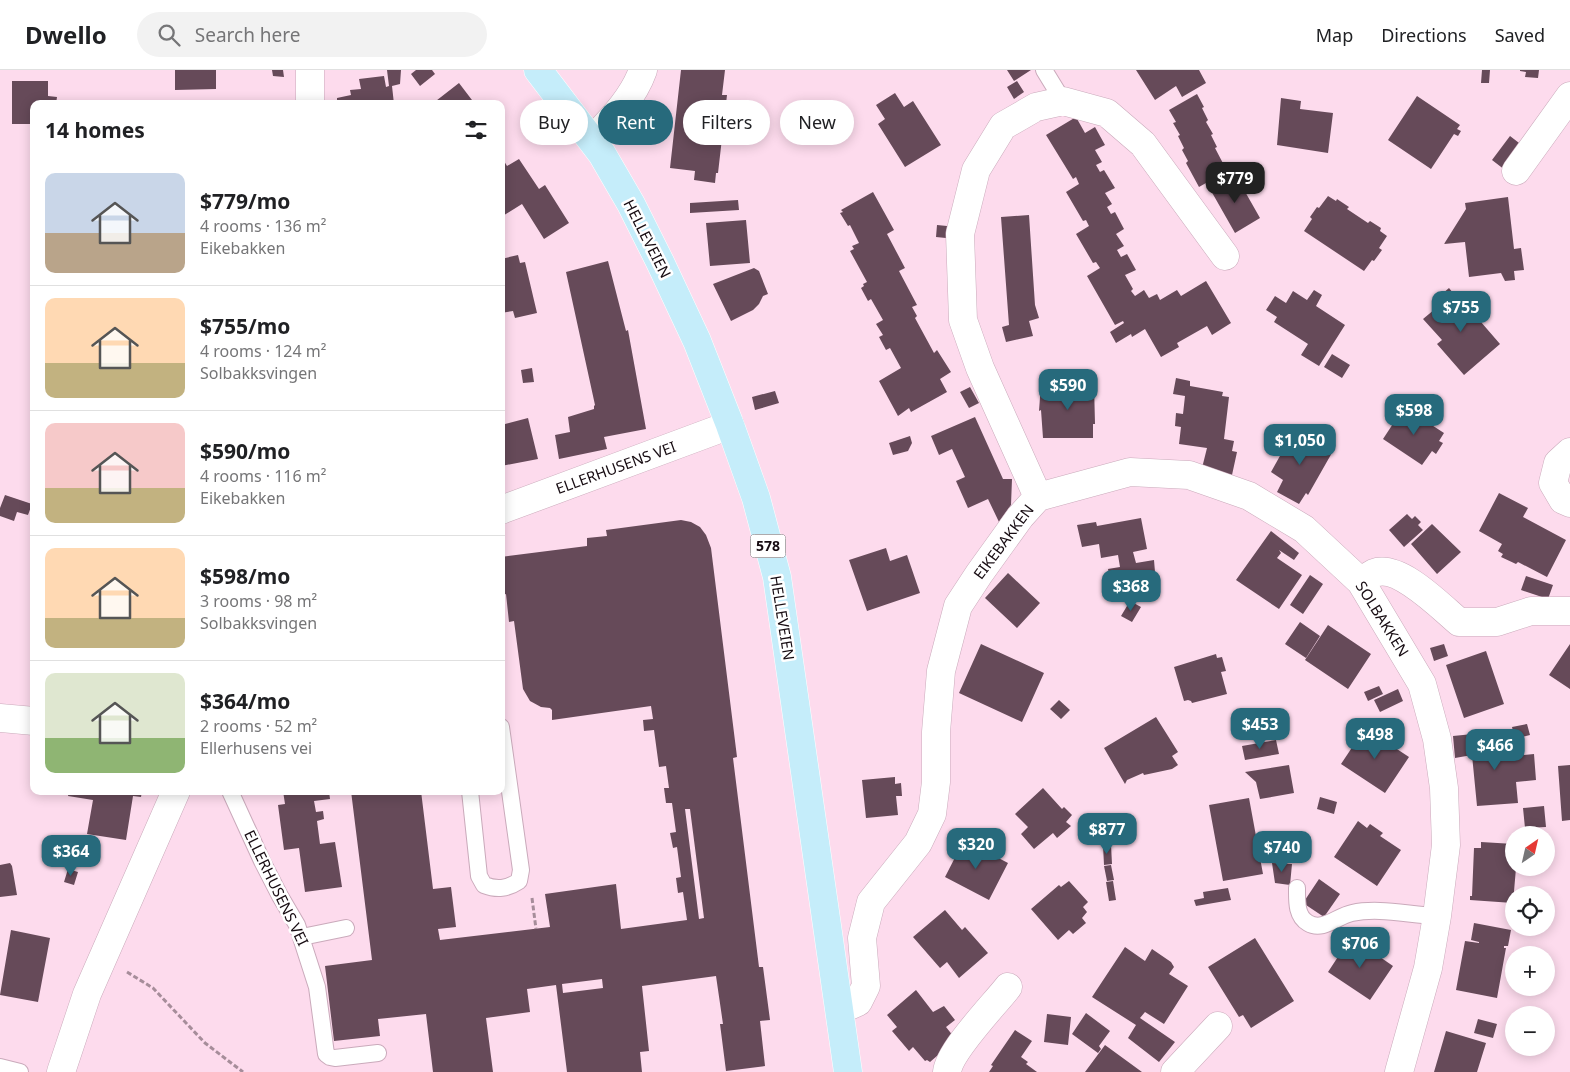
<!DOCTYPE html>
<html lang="en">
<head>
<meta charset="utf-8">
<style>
	:root { --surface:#fff; --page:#f2f2f2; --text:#202124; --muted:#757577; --line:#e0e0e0; --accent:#276a7c }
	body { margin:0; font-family:"Noto Sans",sans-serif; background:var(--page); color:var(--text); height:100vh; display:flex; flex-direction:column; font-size:19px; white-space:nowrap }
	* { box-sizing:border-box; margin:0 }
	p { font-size:16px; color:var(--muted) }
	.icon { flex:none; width:28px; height:28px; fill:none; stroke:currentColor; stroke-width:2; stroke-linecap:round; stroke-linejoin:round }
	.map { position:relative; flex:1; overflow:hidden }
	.sheet { position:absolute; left:30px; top:30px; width:475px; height:695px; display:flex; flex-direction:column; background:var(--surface); border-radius:10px; box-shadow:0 2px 12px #0003 }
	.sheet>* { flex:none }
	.banner { position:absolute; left:520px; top:30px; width:475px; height:45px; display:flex; gap:10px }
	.needle { width:32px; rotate:34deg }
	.tools { position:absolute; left:1505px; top:756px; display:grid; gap:10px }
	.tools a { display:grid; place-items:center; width:50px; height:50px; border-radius:50%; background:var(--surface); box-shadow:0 2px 12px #0003; font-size:25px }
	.price { position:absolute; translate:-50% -42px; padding:0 11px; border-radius:10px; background:var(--accent); color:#fff; font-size:16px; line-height:32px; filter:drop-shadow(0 1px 2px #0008) }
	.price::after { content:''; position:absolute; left:50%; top:30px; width:15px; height:11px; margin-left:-8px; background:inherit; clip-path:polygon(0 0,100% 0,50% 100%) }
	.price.active { background:#222; color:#fff }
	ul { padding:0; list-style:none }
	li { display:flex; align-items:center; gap:15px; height:125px; padding:0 15px }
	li+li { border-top:1px solid var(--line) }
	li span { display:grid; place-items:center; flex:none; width:140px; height:100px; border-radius:10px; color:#555 }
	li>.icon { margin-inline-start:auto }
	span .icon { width:60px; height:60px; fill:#fffc; stroke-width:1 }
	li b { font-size:21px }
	h2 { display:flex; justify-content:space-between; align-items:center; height:60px; padding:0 15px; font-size:21px }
	.tag { padding:0 18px; border-radius:22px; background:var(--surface); box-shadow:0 2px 12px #0003; font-size:18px; line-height:45px }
	.tag.active { background:var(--accent); color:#fff }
	header { display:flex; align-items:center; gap:30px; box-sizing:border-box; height:70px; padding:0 25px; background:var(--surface); border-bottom:1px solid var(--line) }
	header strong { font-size:24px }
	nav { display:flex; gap:28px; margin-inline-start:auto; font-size:18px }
	.search { width:350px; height:45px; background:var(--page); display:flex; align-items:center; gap:12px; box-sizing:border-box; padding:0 18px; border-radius:28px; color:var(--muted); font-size:19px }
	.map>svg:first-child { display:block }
	.building { fill:#664a59; fill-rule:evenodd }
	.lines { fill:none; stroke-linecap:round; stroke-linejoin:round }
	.service-casing { stroke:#caaabb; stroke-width:18 }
	.minor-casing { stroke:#caaabb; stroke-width:29 }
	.primary-casing { stroke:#fff; stroke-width:29 }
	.path { stroke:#a68d9a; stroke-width:3; stroke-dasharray:5 2.5; stroke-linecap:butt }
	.service { stroke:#fff; stroke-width:16 }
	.minor { stroke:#fff; stroke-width:28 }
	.primary { stroke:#c5edfa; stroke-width:28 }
	.labels { text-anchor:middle; stroke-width:5; stroke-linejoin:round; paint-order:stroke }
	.shield { fill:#fff; stroke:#5d5559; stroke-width:1 }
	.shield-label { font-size:14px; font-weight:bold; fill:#170c12 }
	.street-label { font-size:15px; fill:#170c12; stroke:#fff }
</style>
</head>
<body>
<header>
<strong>Dwello</strong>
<div class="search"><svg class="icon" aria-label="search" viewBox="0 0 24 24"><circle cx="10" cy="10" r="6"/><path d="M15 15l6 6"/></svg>Search here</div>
<nav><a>Map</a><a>Directions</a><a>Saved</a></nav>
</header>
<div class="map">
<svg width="1570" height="1002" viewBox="0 0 1570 1002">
	<rect width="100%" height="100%" fill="#fddbed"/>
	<path class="building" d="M175,0H216V19L175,20Z
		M272,0H283L284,7L273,6Z
		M387,0H401L400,14L392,16L394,34H319V31L337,30V28L351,25L350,20L361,19L359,9L384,6L386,17L389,16Z
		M416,0H432L435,4L420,16L411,4Z
		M681,0H725L722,25H727L718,103H716L715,113L694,110L695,101L670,98Z
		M1007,0H1031L1014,11Z
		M1136,0H1199L1206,13L1182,27L1176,16L1155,30Z
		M1482,0H1490L1489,13H1481Z
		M1520,0H1539L1538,8L1525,7L1526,2L1520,1Z
		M12,11H48V26L57,27L56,34H34V54H12Z
		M1017,11L1024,22L1014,29L1007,17Z
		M459,13L475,34H432Z
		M895,23L904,37L913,31L941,75L905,97L878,54L885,49L876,35Z
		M1197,24L1204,37L1202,38L1208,50L1206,52L1213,64L1211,65L1217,77L1215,78L1227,101L1199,117L1186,93L1188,91L1182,80L1184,78L1178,66L1180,65L1173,53L1176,52L1169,40Z
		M1417,26L1460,55L1457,59L1461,61L1458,66L1454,64L1431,99L1388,70Z
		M1281,28L1301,31L1300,39L1333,43L1328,83L1277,75Z
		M1076,47L1085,63L1095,57L1105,75L1095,80L1102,92L1096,95L1100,102L1104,100L1115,118L1105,123L1112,134L1107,137L1111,144L1115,142L1124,159L1116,164L1124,176L1117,180L1121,187L1127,184L1136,200L1125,205L1133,219L1131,221L1135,226L1144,220L1149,228L1157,224L1160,230L1177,220L1181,226L1206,211L1231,253L1212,265L1207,256L1177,273L1179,277L1161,287L1145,259L1132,267L1131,264L1116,273L1110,262L1124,253L1123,251L1115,255L1087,206L1100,198L1096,192L1093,193L1076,164L1089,156L1086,150L1083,151L1066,122L1079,114L1076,107L1073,109L1046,65Z
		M1510,66L1523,76L1505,100L1492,90Z
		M501,86L507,96L519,89L539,119L545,115L569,153L544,169L522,134L501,147Z
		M1235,104L1260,148L1235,163L1210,119Z
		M873,122L894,160L887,164L905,198L899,201L917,235L912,237L917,246L915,248L934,283L937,280L951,302L940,309L947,322L911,342L909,338L898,346L879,311L901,298L890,278L886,280L879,267L883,265L876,254L883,250L871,229L868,231L861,218L864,216L863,214L867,212L850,181L854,179L852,176L859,173L850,155L848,156L840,143L843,142L841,140Z
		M1328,126L1336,131L1337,129L1349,137L1347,139L1368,153L1370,151L1381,158L1380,161L1387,166L1379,178L1382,180L1374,191L1372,190L1364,201L1304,161L1312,149L1310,147L1317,137L1319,138Z
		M1508,127L1514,179L1521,178L1524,200L1514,201L1515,210L1505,211L1501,203L1469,207L1465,172L1444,174L1466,139L1465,133Z
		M738,130L739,140L690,143V133Z
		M1029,145L1035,235L1039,248L1029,251L1033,266L1006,272L1002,257L1009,255L1001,147Z
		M746,150L750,193L710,196L706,153Z
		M937,155L947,156L946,168L936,167Z
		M518,185L520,193L525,192L537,243L515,248L513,241L501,243V189Z
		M608,191L626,261L628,260L646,359L604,367L607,379L559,389L555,365L570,362L568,347L594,339V336L595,335L566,202Z
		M754,198L759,201L768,224L763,226L759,234L753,240L731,251L713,214Z
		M1449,218L1453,223L1455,222L1500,274L1464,305L1437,274L1442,270L1423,249L1447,229L1442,224Z
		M1314,220L1322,225L1316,236L1345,255L1319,296L1301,285L1308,274L1274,252L1277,247L1266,240L1275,226L1286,233L1293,221L1307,230Z
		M1332,284L1350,295L1342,308L1324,297Z
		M532,298L534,312L523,313L521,300Z
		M1176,308L1190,311V316L1223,322L1222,326L1229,327L1224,369L1234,371L1232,381L1237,382L1232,405L1202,398L1207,378L1179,374L1181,357L1175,356L1176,343L1183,344L1185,326L1173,324Z
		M1041,314H1094L1095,354H1093V368H1043L1041,340L1039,341Z
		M970,317L979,333L969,338L960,322Z
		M775,321L779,333L755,340L752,327Z
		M1404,337L1444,363L1439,371L1443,373L1436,384L1432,381L1422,395L1383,369Z
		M975,347L1003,409H1012L1011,435L999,452L988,429L968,438L956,411L965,407L952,379L939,385L931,366Z
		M528,348L538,389L501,396V355Z
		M1295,359L1333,381L1308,425L1306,423L1299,434L1277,422L1283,410L1271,402Z
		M910,366L912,373L908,381L893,385L889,373Z
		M1499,423L1528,438L1523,447L1566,470L1547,507L1518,492L1516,494L1501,487L1503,484L1498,481L1502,474L1479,461Z
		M5,425L32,434L28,445L17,442L14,451L0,446V438Z
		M1407,444L1412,449L1415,446L1421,452L1418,455L1423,460L1404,477L1389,460Z
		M1141,448L1147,479L1133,482L1136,493L1154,490L1155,502L1139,523L1137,521L1133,526L1114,529L1108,499L1120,497L1118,485L1101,488L1099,474L1082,477L1077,455L1096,452L1097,456Z
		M681,450L691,452L700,457L706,465L711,478L737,687L733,688L759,897H763L770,950L760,951L765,996L726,1001L720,954H723L716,906L642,916L649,981L640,982L642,1002H567L556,915L527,919L530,942L486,948L493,1002H433L426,944L378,949L380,966L334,971L325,896L372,890L351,721H421L433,819L451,817L456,857L438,859L440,870L550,857L545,824L616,814L621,859L687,850L683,822L678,823L676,808L681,807L677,777L673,778L670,763L676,762L672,733H666L664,718H669L666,696L659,697L654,660L644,661L643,650L653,649L651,636L552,650V640L550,638L541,637L530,631L523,619L514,551L509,552L506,524L503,525L501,509V502H503L501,487L587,476V468L607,466L606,460ZM685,739H690L704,848L699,849ZM602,909L603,918L563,923L562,914Z
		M1432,454L1461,482L1437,504L1411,474Z
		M1271,461L1299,483L1294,490L1279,480L1281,483L1277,488L1302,505L1279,539L1236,510Z
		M886,478L890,491L907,485L920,523L867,541L849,490Z
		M1008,503L1040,533L1017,558L985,528Z
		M1310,505L1323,514L1303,544L1290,535Z
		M1526,506L1553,515L1548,529L1521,520Z
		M1130,531L1141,537L1132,552L1121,546Z
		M1300,552L1320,566L1306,588L1285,574Z
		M1328,555L1371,584L1348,619L1305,590Z
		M981,574L1044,603L1022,652L959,623Z
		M1444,574L1448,586L1434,591L1430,578Z
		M1570,574V619L1549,605Z
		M1486,581L1504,634L1464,648L1446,595Z
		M1216,584L1217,588L1222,587L1226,601L1221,602L1227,624L1192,633L1191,631L1188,630L1184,631L1174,597Z
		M1379,616L1383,624L1368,631L1364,622Z
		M1398,619L1403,631L1380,642L1374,630Z
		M1059,630L1070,640L1061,649L1050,639Z
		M1156,647L1178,682L1172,686L1178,695L1172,699L1144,705L1143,703L1127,710L1125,714L1104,678Z
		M1527,654L1530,665L1518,668L1514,665L1512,657Z
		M1365,658L1409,687L1385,723L1341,694Z
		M1483,663L1486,684L1476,685L1513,682L1514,686L1534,684L1536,710L1516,712L1518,733L1477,736L1472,685L1455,688L1453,666Z
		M1276,670L1279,684L1245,690L1242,676Z
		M1289,695L1294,723L1260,729L1256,712L1245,702Z
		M1570,695V750L1562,751L1558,696Z
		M895,707V714L901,713L902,726H896L898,745L866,748L862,710Z
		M1043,718L1062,739L1064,737L1072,745L1066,752L1071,756L1057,768L1053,763L1034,779L1021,764L1028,757L1015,744Z
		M69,721H142L141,727L133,726L126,770L87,764L93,730L68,726Z
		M283,721H329L330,729L314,731L316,742L323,741L324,749L317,751L320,774L335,772L342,817L305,822L299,778L284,780L278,735L285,734Z
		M1320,727L1337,732L1334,744L1317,739Z
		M1249,728L1263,804L1223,811L1209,735Z
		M1544,736L1546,757L1525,758L1523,738Z
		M1358,751L1367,758L1370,754L1383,763L1380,766L1401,780L1377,816L1334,787Z
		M964,770L1008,793L989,830L945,807Z
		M1481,772L1514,774V798H1516L1513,833L1470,830V826H1472L1474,778H1481Z
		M1103,775H1111L1112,794L1104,795Z
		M10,793L12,796L17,825L0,827V795Z
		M1272,793L1292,794L1290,815L1275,813Z
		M1111,795L1114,810L1107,811L1104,796Z
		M68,799L78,802L74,815L64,812Z
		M1319,809L1340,824L1324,847L1303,833Z
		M1069,811L1088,832L1083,837L1087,842L1082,848L1086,853L1073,864L1069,860L1058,870L1031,839L1059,815L1061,817Z
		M1113,811L1116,830L1109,831L1106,812Z
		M1228,818L1231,830L1196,836L1194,830L1204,828L1203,822Z
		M945,840L962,860L965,857L988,883L959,908L947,892L940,898L913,867Z
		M1474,853L1511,860L1508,876H1504V878H1506L1497,928L1456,920L1465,871L1479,873V872L1471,870Z
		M11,860L50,868L38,932L0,925Z
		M1351,867L1393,896L1370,930L1328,902Z
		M1255,868L1294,931L1251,958L1243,945L1239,947L1208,897Z
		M1125,877L1145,891L1152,879L1171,892L1174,897L1169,904L1188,916L1164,954L1145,942L1140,948L1175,972L1159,992L1128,968L1136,955L1092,927Z
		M916,920L933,942L944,936L955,950L946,957L954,967L943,976L945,979L930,992L927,990L925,991L913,977L909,981L892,961L897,957L887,945Z
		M1086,943L1110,961L1099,976L1101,979L1098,983L1072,964Z
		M1047,944L1071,947L1068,975L1044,972Z
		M1478,949L1497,954L1493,968L1474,963Z
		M1015,960L1032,971L1021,987L1028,992L1026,994L1037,1002H989L993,996L991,995Z
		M1446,961L1486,973L1477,1002H1434Z
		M1105,975L1142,1002H1085Z"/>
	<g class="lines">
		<defs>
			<path id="service" d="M1044,0L1063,31
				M230,721L262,791L280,826L297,855L317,917L326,984L330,987L335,988L378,983
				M470,721L479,806L484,815C497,820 507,819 519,811L521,800L501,657
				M1297,818C1297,831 1296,846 1308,853C1323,862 1337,846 1352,843C1379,837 1409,845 1437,846
				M302,867L346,858
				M0,997L20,1002"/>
			<path id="minor" d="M310,34V0
				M592,70C612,49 633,28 643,0
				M1516,101L1570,26
				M1570,382L1558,393L1553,413L1563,430L1570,433
				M1038,427L1130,402L1189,405L1249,426L1304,459L1361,512L1422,614L1437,669L1444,718L1446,775L1437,846L1428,898L1399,1002
				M501,440L730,355
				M1361,512C1365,509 1370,505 1374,503C1399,493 1441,537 1459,552H1497L1531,541H1570
				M0,648L34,651
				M840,940L858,932L866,916L862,868L871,832L918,773L932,744L936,712V662L941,601L958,536L979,504L1020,447L1038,427L980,298L963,250L960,164L976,100L1003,56L1036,37L1063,31L1107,43L1143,74L1225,186
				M61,1002L87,924L176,721
				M947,1002C949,981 994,935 1008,917
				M1175,1002L1218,956"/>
			<path id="primary" d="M538,0L602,84L631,134L660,192L697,271L730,355L756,428L777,507L848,1002"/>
		</defs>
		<use href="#service" class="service-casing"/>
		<use href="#minor" class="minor-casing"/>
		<use href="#primary" class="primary-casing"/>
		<path class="path" d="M532,828L536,859
			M127,902L153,918L205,973L243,1002"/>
		<use href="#service" class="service"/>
		<use href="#minor" class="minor"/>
		<use href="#primary" class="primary"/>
	</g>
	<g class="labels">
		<rect class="shield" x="750.5" y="464.5" width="35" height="23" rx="4"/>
		<g class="shield-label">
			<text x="768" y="481">578</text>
		</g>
		<g class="street-label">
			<text transform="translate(647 169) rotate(63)" y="5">HELLEVEIEN</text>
			<text transform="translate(616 398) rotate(-20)" y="5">ELLERHUSENS VEI</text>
			<text transform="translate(1004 472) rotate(-53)" y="5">EIKEBAKKEN</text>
			<text transform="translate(782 548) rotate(81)" y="5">HELLEVEIEN</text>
			<text transform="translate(1382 549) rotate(58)" y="5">SOLBAKKEN</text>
			<text transform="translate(276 818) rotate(64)" y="5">ELLERHUSENS VEI</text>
		</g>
	</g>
</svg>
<div class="tools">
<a><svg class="needle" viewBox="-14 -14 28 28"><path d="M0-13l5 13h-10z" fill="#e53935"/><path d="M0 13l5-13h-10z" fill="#757577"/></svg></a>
<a><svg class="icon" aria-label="locate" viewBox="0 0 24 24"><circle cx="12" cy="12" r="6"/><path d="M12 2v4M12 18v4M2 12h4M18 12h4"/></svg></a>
<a>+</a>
<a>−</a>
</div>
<b class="price active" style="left:1235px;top:134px">$779</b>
<b class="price" style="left:1461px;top:263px">$755</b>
<b class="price" style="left:1068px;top:341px">$590</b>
<b class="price" style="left:1414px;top:366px">$598</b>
<b class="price" style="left:1300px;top:396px">$1,050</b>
<b class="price" style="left:1131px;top:542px">$368</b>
<b class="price" style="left:1260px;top:680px">$453</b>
<b class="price" style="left:1375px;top:690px">$498</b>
<b class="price" style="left:1495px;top:701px">$466</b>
<b class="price" style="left:1107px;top:785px">$877</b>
<b class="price" style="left:976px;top:800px">$320</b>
<b class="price" style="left:1282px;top:803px">$740</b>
<b class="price" style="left:71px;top:807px">$364</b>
<b class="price" style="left:1360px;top:899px">$706</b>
<div class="banner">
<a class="tag">Buy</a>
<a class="tag active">Rent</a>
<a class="tag">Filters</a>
<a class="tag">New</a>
</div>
<section class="sheet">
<h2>14 homes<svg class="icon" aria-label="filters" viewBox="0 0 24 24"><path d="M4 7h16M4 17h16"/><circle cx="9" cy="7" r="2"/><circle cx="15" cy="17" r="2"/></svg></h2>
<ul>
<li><span style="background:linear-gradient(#c9d6e8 60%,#b9a48a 0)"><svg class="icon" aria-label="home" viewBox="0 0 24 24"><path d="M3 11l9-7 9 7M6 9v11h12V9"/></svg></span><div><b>$779/mo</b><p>4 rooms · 136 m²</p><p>Eikebakken</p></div></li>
<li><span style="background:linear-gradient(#ffd9b3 65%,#c2b280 0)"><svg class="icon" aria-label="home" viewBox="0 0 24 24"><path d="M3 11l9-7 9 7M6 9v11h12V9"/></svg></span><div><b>$755/mo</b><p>4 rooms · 124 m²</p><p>Solbakksvingen</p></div></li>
<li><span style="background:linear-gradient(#f6c9c9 65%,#c2b280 0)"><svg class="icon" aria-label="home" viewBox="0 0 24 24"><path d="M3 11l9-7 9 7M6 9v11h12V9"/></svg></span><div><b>$590/mo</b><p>4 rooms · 116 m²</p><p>Eikebakken</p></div></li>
<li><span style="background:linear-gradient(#ffd9b3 70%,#c2b280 0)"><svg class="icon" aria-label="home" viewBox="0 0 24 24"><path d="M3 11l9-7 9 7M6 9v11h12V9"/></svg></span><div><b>$598/mo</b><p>3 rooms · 98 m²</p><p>Solbakksvingen</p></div></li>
<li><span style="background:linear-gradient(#dfe7d0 65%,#8fb573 0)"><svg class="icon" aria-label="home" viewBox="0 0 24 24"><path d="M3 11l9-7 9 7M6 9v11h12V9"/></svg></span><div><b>$364/mo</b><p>2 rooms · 52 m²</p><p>Ellerhusens vei</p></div></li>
</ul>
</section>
</div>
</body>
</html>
